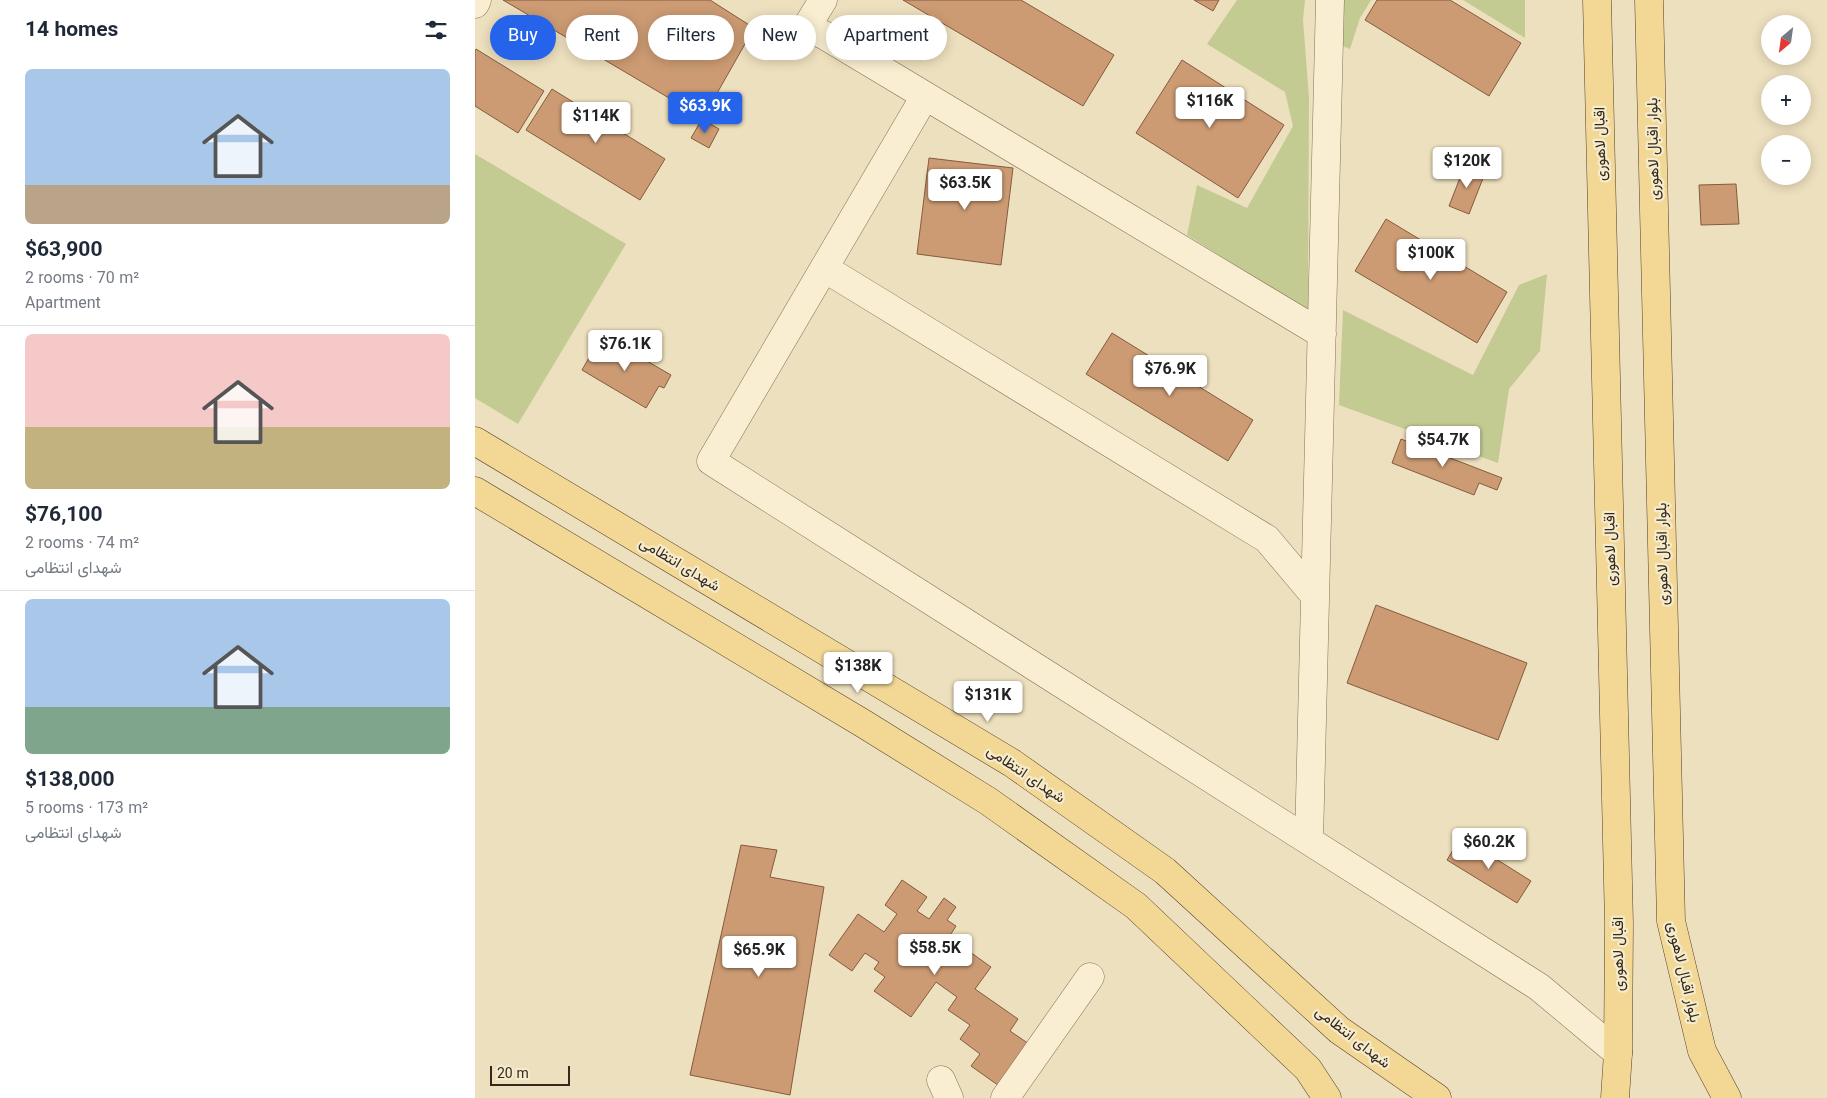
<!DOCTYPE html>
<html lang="en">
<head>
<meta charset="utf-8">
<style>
	:root { --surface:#fff; --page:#f6f6f7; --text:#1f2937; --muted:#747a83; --line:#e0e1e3; --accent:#2563eb }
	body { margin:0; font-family:Georgia,Vazirmatn,serif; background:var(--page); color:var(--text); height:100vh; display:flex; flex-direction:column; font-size:19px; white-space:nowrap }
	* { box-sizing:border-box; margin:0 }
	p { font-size:16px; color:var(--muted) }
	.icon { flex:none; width:28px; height:28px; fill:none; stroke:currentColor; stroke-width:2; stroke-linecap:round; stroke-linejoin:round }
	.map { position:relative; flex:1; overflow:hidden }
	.drawer { display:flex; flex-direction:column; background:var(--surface); width:475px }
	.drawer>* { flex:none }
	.hud { position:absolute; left:15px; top:15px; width:475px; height:45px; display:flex; gap:10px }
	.needle { width:32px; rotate:209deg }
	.controls { position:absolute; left:1286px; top:15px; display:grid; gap:10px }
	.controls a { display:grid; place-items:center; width:50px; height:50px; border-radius:50%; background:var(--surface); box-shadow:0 2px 12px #0003; font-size:25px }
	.scale { position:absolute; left:15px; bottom:12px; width:80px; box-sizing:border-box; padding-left:5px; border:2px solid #35281c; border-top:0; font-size:14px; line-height:18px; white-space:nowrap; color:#35281c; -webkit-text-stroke:4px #f5ebcd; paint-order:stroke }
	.price { position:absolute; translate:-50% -42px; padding:0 11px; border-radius:5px; background:#fff; color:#222; font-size:16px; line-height:32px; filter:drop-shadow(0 1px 2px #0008) }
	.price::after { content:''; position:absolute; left:50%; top:30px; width:15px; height:11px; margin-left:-8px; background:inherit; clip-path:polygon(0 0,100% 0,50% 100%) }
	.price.current { background:var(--accent); color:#fff }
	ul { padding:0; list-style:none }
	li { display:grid; align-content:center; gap:10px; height:265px; padding:0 25px }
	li+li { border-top:1px solid var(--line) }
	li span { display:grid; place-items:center; height:155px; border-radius:8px; color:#555 }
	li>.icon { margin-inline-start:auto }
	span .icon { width:90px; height:90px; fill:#fffc; stroke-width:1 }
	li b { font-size:21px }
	h2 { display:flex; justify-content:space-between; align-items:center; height:60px; padding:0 25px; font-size:21px }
	.chip { padding:0 18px; border-radius:22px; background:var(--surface); box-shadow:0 2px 12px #0003; font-size:18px; line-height:45px }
	.chip.current { background:var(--accent); color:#fff }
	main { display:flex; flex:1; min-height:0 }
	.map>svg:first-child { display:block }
	.green { fill:#c3cb92 }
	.building { fill:#cc9b73; stroke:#855b3d }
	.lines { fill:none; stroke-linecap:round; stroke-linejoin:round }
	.minor-casing { stroke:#867157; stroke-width:29 }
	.major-casing { stroke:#533f2c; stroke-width:29 }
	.minor { stroke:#f9eed1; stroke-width:28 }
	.major { stroke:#f2d795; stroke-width:28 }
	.labels { text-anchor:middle; stroke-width:4.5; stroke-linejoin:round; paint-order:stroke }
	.street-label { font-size:15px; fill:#35281c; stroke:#f5ebcd }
</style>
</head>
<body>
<main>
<section class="drawer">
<h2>14 homes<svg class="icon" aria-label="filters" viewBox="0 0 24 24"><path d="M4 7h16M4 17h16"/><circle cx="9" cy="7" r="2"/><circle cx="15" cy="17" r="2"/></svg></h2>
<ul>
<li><span style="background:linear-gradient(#a9c7e8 75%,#b9a48a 0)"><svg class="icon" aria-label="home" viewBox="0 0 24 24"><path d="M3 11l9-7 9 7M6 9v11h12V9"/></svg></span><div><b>$63,900</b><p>2 rooms · 70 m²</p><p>Apartment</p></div></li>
<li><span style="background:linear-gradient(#f6c9c9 60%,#c2b280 0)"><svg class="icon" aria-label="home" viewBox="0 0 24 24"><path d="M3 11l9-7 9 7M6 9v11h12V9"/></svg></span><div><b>$76,100</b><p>2 rooms · 74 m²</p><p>شهدای انتظامی</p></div></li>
<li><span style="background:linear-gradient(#a9c7e8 70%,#7fa58c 0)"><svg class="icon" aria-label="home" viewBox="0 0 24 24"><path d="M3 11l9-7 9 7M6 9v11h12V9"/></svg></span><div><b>$138,000</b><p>5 rooms · 173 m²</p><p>شهدای انتظامی</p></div></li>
</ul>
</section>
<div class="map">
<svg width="1352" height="1098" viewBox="0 0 1352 1098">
	<rect width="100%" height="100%" fill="#ede0be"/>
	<path class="green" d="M762,0H830L828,20L834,98L833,311L712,235L722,185L772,208L818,126L810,92L732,44Z
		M863,0H896L885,18L875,49L861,43Z
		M988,0H1050V38Z
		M0,154L151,244L43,424L0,398Z
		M1072,274L1065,351L1034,389L1023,463L864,405L868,310L998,375L1044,285Z"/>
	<path class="building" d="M28,0H235L279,28L228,118Z
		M428,0H546L639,55L608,106Z
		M719,0H744L738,11Z
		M902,0H975L1046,43L1014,96L890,20Z
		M1,49L69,91L43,133L0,106V51Z
		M707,60L809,125L763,198L661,133Z
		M77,89L190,159L165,200L51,130Z
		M227,119L244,129L234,148L216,138Z
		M454,158L538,168L526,265L442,254Z
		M990,165L1010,173L994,214L974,206Z
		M1261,184L1264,224L1226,225L1224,185Z
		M911,219L1032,292L1002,343L880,271Z
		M637,333L778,420L753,461L611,374Z
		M127,335L196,375L189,388L184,386L171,408L107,370Z
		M926,439L1027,478L1022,490L1004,483L999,495L917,463Z
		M901,605L1052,663L1023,740L872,683Z
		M986,837L1056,881L1042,903L972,860Z
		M266,845L302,850L295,877L349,887L315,1095L215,1075Z
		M427,880L452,897L442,911L454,919L469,898L481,907L472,920L481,926L474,937L516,967L500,989L543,1019L535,1031L557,1046L527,1088L496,1066L505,1054L485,1039L495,1025L473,1010L482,997L461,982L436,1017L399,991L410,977L399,969L404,962L390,953L377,971L354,955L383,914L409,932L422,914L410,905Z"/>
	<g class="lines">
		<defs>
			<path id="minor" d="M348,0L331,28L349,35L847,334
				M0,4L2,0
				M450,96L236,461L1064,987L1143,1053
				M349,268L792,539L840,596
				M834,840L855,0
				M466,1080L474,1098
				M530,1098L615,977"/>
			<path id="major" d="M1122,0L1144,924L1143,1053L1140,1098
				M1174,0L1196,921L1227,1051L1252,1098
				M0,441L537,763L690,871L864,1030L962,1098
				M0,491L389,724L513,801L661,906L833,1069L852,1098"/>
		</defs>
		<use href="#minor" class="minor-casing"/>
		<use href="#major" class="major-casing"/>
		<use href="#minor" class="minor"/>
		<use href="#major" class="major"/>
	</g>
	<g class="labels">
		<g class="street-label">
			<text transform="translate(1125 144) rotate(-91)" y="5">اقبال لاهوری</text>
			<text transform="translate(1178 149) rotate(-91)" y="5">بلوار اقبال لاهوری</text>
			<text transform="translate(1135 549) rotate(-91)" y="5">اقبال لاهوری</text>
			<text transform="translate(1187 554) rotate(-91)" y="5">بلوار اقبال لاهوری</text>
			<text transform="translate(205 564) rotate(31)" y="5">شهدای انتظامی</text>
			<text transform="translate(551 774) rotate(34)" y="5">شهدای انتظامی</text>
			<text transform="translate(1143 954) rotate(-90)" y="5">اقبال لاهوری</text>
			<text transform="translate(1209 972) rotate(77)" y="5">بلوار اقبال لاهوری</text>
			<text transform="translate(878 1037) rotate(38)" y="5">شهدای انتظامی</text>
		</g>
	</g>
</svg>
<div class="controls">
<a><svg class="needle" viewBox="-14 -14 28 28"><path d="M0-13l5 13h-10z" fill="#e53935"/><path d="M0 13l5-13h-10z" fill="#747a83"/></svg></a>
<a>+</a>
<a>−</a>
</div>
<div class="scale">20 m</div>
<b class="price" style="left:735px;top:129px">$116K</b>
<b class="price current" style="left:230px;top:134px">$63.9K</b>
<b class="price" style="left:121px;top:144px">$114K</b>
<b class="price" style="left:992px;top:189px">$120K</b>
<b class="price" style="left:490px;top:211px">$63.5K</b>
<b class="price" style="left:956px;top:281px">$100K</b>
<b class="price" style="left:150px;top:372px">$76.1K</b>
<b class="price" style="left:695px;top:397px">$76.9K</b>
<b class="price" style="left:968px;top:468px">$54.7K</b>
<b class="price" style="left:383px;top:694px">$138K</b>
<b class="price" style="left:513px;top:723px">$131K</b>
<b class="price" style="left:1014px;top:870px">$60.2K</b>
<b class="price" style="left:460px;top:976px">$58.5K</b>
<b class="price" style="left:284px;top:978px">$65.9K</b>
<div class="hud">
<a class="chip current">Buy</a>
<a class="chip">Rent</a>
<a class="chip">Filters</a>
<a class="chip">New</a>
<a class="chip">Apartment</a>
</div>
</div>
</main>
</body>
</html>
